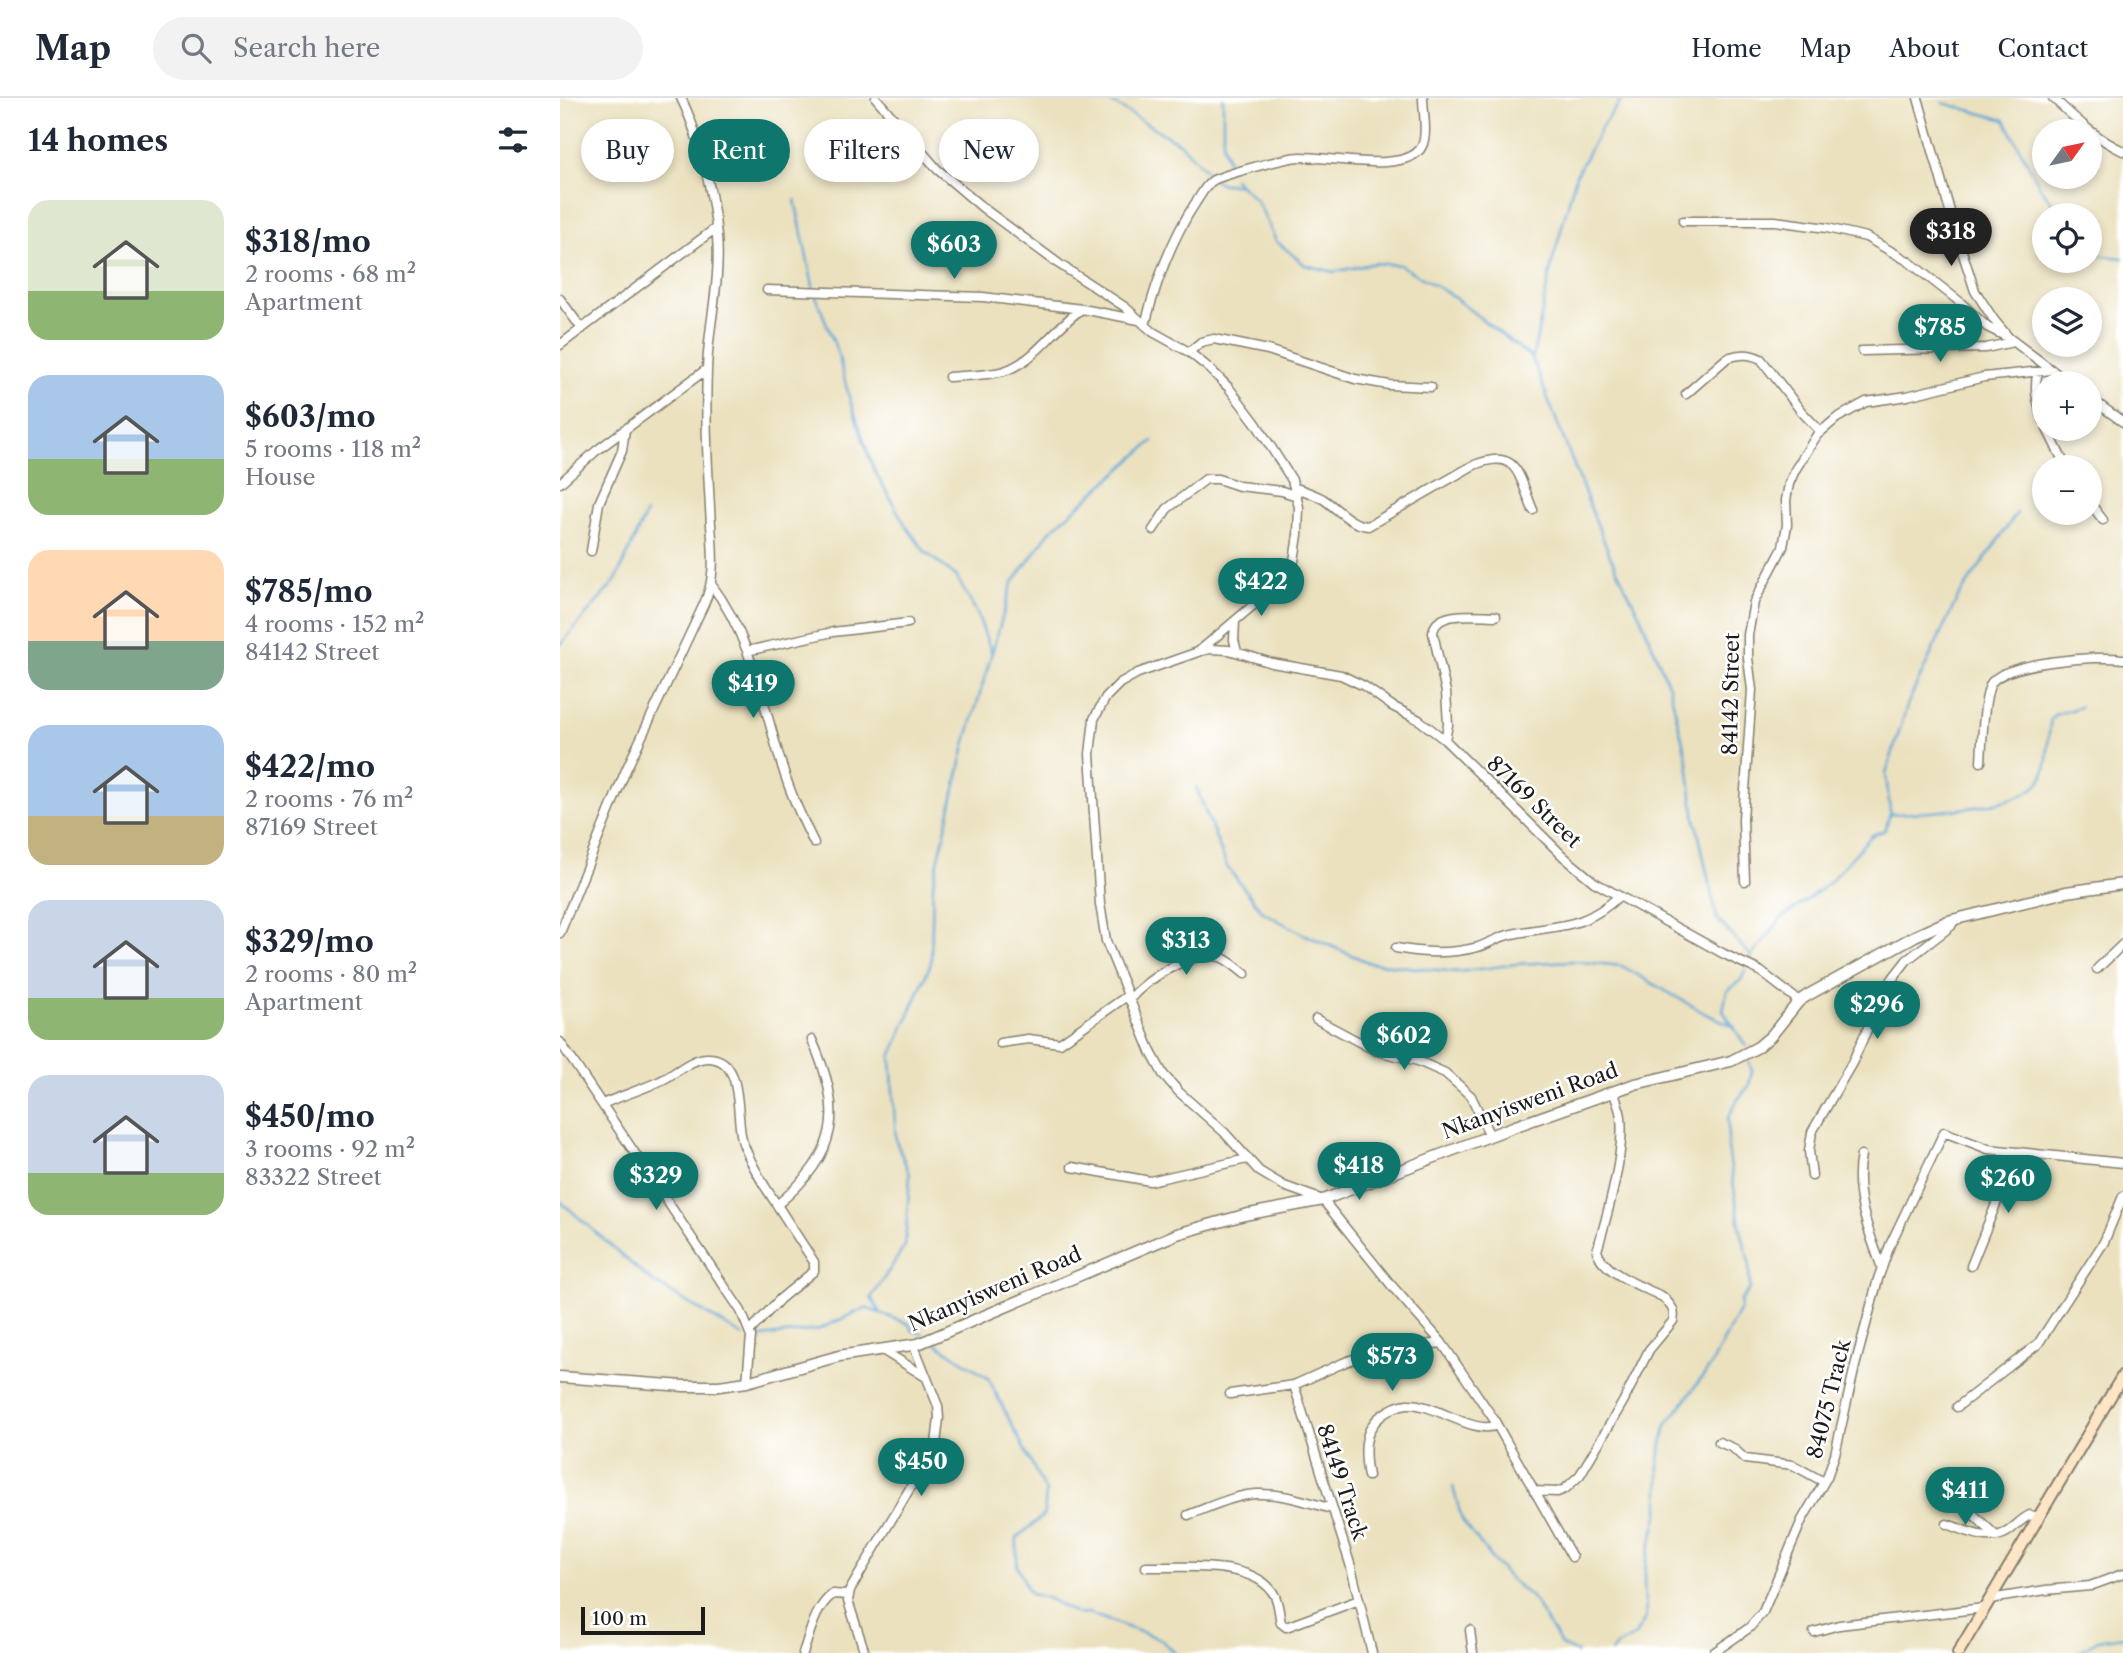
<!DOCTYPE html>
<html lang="en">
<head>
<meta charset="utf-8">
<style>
	:root { --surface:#fff; --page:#f2f2f3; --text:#1f2937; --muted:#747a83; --line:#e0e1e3; --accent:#0f766e }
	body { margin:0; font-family:"Libre Caslon Text",serif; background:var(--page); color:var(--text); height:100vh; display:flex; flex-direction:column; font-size:26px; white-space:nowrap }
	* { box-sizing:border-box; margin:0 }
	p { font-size:23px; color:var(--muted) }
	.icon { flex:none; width:38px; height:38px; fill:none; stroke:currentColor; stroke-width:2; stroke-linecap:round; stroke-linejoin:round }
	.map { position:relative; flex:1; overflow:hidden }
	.panel { display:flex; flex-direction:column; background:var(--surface); width:560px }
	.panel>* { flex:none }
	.hud { position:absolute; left:21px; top:21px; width:665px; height:63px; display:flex; gap:14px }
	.needle { width:46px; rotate:57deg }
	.tools { position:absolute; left:1472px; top:21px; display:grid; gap:14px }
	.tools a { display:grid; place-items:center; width:70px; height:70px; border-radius:50%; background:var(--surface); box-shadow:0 4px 10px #0003; font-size:35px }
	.scale { position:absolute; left:21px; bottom:18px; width:124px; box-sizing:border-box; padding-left:7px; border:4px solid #1c1c1c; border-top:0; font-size:19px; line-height:24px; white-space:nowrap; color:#1c1c1c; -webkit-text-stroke:5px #fff; paint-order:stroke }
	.price { position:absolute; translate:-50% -60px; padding:0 16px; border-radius:24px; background:var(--accent); color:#fff; font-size:23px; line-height:46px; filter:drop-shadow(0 2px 4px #0008) }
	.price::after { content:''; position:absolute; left:50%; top:42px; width:21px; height:16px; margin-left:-10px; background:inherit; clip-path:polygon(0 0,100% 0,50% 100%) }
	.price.selected { background:#222; color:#fff }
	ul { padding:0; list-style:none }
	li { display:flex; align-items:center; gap:21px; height:175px; padding:0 28px }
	li span { display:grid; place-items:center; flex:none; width:196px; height:140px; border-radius:21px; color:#555 }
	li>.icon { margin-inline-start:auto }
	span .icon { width:84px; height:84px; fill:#fffc; stroke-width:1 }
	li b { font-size:30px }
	h2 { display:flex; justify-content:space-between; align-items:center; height:84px; padding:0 28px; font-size:30px }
	.chip { padding:0 24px; border-radius:32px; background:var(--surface); box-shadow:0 4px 10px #0003; font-size:24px; line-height:63px }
	.chip.selected { background:var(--accent); color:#fff }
	header { display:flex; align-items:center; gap:42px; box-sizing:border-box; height:98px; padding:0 35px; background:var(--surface); border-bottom:2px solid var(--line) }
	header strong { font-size:33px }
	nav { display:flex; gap:38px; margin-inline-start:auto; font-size:24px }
	.search { width:490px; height:63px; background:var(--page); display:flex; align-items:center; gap:18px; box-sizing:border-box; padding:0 24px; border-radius:38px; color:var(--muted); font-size:26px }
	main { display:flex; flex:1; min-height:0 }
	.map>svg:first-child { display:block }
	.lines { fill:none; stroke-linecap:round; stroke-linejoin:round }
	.stream { stroke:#5ea4d4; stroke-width:2.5 }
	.minor-casing { stroke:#847e6d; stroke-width:11 }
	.tertiary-casing { stroke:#847e6d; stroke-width:13 }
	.secondary-casing { stroke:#847e6d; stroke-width:14 }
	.minor { stroke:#fff; stroke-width:8 }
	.tertiary { stroke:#fff; stroke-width:10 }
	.secondary { stroke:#fde5c5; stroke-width:10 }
	.labels { text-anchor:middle; stroke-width:5; stroke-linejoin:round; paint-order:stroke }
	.street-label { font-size:21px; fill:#1c1c1c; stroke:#fff }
</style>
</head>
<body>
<header>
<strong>Map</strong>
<div class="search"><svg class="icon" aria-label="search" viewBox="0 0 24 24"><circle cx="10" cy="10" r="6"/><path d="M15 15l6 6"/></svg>Search here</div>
<nav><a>Home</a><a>Map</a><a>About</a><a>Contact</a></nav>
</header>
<main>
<section class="panel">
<h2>14 homes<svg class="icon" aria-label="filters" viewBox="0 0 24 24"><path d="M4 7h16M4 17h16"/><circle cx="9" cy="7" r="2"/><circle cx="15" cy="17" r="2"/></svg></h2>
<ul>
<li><span style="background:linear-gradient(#dfe7d0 65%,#8fb573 0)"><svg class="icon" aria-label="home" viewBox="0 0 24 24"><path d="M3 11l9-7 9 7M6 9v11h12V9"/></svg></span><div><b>$318/mo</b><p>2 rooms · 68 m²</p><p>Apartment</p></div></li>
<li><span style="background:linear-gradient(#a9c7e8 60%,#8fb573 0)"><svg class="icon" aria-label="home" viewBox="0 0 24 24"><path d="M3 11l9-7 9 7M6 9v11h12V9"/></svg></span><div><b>$603/mo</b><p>5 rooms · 118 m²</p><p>House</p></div></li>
<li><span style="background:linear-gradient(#ffd9b3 65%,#7fa58c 0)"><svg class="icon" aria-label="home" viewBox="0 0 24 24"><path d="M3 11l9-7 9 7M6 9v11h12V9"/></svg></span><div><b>$785/mo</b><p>4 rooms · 152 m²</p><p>84142 Street</p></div></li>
<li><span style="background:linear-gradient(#a9c7e8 65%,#c2b280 0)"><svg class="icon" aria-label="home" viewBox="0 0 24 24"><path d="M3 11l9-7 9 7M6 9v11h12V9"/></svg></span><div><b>$422/mo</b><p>2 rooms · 76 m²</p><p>87169 Street</p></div></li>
<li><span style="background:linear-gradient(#c9d6e8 70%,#8fb573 0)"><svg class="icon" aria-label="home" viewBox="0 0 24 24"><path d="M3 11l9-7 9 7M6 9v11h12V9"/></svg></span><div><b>$329/mo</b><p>2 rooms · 80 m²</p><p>Apartment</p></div></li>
<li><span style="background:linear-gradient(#c9d6e8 70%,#8fb573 0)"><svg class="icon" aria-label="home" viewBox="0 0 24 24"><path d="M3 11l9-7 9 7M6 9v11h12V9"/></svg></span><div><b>$450/mo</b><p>3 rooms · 92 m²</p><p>83322 Street</p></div></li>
</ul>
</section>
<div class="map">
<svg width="1563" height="1555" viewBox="0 0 1563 1555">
	<rect width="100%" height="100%" fill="#fff"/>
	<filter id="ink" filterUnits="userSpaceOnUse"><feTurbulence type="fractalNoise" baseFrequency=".0143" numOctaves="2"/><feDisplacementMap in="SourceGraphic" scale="14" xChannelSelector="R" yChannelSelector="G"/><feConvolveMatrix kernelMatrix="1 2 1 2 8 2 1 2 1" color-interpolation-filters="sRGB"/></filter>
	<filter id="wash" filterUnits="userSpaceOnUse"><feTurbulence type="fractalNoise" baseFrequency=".00686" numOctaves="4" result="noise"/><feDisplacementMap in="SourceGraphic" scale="28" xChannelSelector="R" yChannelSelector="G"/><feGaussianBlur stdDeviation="1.57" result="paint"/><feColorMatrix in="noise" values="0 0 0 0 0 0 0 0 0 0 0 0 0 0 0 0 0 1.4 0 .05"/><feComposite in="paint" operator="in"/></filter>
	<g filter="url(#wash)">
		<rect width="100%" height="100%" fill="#ebe1be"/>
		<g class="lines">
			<path class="stream" d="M544,0L622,47L654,81L662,86H679
				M663,0V45L670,72
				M1383,5L1445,22L1481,91L1502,117
				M674,81L697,103L716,143L745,167L774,174L815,165L840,167L888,195L972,260L1031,411L1050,458L1081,520L1109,588L1128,665L1134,715L1157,821L1191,858
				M235,102L254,193L278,256L289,299L313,370L346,428L365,454L396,478L417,515L432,556
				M1530,153L1533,157L1563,160
				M973,258L992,165L1016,77L1043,27L1063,0
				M0,547L56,482L86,415
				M636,689L667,769L703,814L741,835L810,865L897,874L957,866L1013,863L1062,868L1146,916L1174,928
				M1330,714L1326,676L1348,605L1397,501L1457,415
				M1189,861L1221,821L1268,786L1311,738L1325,732L1330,716C1363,715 1457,711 1479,685C1490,672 1487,638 1491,621L1494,617L1520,609
				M1186,871L1181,882L1167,893L1163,913L1186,948
				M0,1103L90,1182L183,1238
				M320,1214L311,1200L345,1148L350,1077L336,1043L331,959L371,865L373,786L405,647L452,486L491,432L593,343
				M194,1240L257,1232L306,1210L349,1226L352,1232L363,1236
				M376,1245L428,1280L486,1394L484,1417L457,1440V1467L470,1496L487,1500L517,1516L528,1515L600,1541L615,1555
				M893,1389L902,1422L931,1460L949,1480L973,1501L1001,1547L1017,1555
				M1051,1555L1055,1549L1075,1538L1086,1519L1084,1486L1086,1464L1099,1414V1361L1106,1327L1150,1269L1181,1209L1180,1204L1190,1191L1189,1164L1180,1129L1168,1050V1020L1178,1001L1189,988L1192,973L1189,964
				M1516,1555L1538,1542L1563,1538"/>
		</g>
	</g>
	<g filter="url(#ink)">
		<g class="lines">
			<defs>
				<path id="minor" d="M316,0L377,71L423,110L499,166L565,209L593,234L629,254L650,271L669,290L695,324L732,382L739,409L738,437L734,463L723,482L638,554L578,575L560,585L546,599L534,621L530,656L540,806L546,843L591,954L603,976L619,994L664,1034L699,1073L724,1088L763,1102L832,1188L882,1245L933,1320L1012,1459
					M1358,0L1397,138L1415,193L1434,222L1449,240L1509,285
					M1493,0C1515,20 1536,41 1563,53
					M1123,123H1215L1267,130L1306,139L1348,163L1400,204L1427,229L1449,240
					M207,192L423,199L522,211L579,222
					M0,201L22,231
					M585,227C596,183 611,142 636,104C641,97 645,88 652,83C658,78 729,59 739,59C768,58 848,77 862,48C868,36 863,13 863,0
					M0,247L156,130
					M1302,253L1426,250L1453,244
					M629,254L641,244L654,241L708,252L795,281L829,287L871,289
					M1478,274C1473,291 1477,307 1484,323
					M389,279C407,277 427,278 444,273C476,263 494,229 522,211
					M1126,296L1167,260C1180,256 1189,255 1201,261L1241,313L1261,334
					M1530,300L1563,324
					M1487,331L1506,369
					M0,385L36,353L147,271
					M736,390C745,393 754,396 763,401C777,410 790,427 808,428L912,368C958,348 958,377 973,412
					M1530,405L1543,422
					M593,432L607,411L646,381H658L679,388L722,393L737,398
					M31,453L39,405L62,353L65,331
					M151,486C192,540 203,608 223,671C231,697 242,721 254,745
					M675,523L674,542L677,554
					M187,553L273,534L348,525
					M641,553L650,551L669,552L712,565L781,577L804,588L832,608L859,622L885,642L1004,759L1034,784L1164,856L1200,873L1239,903
					M885,642L888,627L886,594L873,535C875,511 918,518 936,518
					M1421,664C1422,648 1423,596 1432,584C1448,564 1537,557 1563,561
					M1185,783L1183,721L1192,592L1188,560V537L1194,504L1223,449L1227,427L1226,402L1229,386L1235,372L1257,337L1277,320L1306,304L1347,298L1424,279L1492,272
					M0,835L66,672L144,506C156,480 153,454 151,427C148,376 145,323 147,272C148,228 161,184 157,139C154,99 139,36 121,0
					M836,850C862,855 892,856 918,849C928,846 937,840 948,837C994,826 1021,834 1059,798
					M1537,871L1563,846
					M569,902C586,882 629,853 657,858C667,860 677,870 685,876
					M756,921L816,953L858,963L885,975L911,998L930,1038
					M0,944L181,1213L191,1238L187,1284
					M440,945L468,941L500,945L567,898
					M42,1006C61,998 80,992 98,984C113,978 130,961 146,960C187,958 174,1021 183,1045C191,1066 204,1088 217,1107
					M1301,1057C1293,1095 1309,1135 1322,1170
					M512,1069L590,1083L687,1061
					M1252,1078L1249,1053L1252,1034L1292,965L1320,903L1333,880L1347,862L1391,828L1395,821
					M1411,1168L1438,1101L1460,1054
					M190,1233L220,1201L254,1173V1164L217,1107C279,1055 284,1014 252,942
					M324,1253L366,1279
					M734,1287L783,1265L818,1252L882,1245
					M670,1296L734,1287L791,1469L812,1555
					M1397,1309L1478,1246L1544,1144L1563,1098
					M1159,1344L1173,1350L1185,1361L1233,1367L1264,1384
					M808,1378C804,1356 802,1332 822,1317C829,1312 838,1307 847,1306C873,1304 914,1338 937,1327
					M974,1393L997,1394L1005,1391L1020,1377L1063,1304L1089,1252L1113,1223C1116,1211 1110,1207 1103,1199C1083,1189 1043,1175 1037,1153C1047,1118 1065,1055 1061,1019C1060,1010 1056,1002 1053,993
					M1394,1398L1436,1438
					M628,1417C650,1409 674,1397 697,1396C723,1395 747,1404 772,1411
					M1387,1426C1405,1432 1429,1445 1447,1434C1455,1429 1461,1421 1470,1417L1479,1419
					M586,1469C622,1470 696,1461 715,1498C719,1507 719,1516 721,1525L726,1529L799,1502
					M1430,1501L1486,1492L1530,1488L1563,1476
					M910,1532L913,1555
					M1254,1534L1279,1527L1424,1510
					M243,1555C250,1535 255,1509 273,1496L288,1497
					M305,1555L288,1503L290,1492L376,1346L379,1320L378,1308L354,1248
					M1153,1555L1189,1530L1203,1514L1242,1422L1267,1379L1275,1356L1295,1268L1318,1181L1330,1147L1384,1034L1428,1051L1563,1065"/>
				<path id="tertiary" d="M0,1279L124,1288H159L187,1284L279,1258L358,1246L617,1136L684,1117L763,1102L953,1029L1075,986L1171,963L1198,949L1211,938L1239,903L1248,897L1355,838L1388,823L1506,794L1563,786"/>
				<path id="secondary" d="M1398,1555L1563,1277"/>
			</defs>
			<use href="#minor" class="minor-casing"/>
			<use href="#tertiary" class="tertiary-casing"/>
			<use href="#secondary" class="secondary-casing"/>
			<use href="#minor" class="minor"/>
			<use href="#tertiary" class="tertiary"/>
			<use href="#secondary" class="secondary"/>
		</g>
	</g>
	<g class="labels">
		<g class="street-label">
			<text transform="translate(1171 596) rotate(-89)" y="7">84142 Street</text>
			<text transform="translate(974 704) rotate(44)" y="7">87169 Street</text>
			<text transform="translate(970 1003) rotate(-20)" y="7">Nkanyisweni Road</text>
			<text transform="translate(435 1191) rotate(-23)" y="7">Nkanyisweni Road</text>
			<text transform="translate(1269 1301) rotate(-76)" y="7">84075 Track</text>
			<text transform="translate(782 1384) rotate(72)" y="7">84149 Track</text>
		</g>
	</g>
</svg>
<div class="tools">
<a><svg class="needle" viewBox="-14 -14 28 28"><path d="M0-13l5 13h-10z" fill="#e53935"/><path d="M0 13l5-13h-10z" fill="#747a83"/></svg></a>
<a><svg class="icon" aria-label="locate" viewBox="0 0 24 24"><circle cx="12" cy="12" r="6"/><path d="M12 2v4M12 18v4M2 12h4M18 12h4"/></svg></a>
<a><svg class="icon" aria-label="layers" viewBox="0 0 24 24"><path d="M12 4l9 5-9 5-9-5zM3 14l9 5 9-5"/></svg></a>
<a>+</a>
<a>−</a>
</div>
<div class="scale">100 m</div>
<b class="price selected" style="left:1391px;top:170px">$318</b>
<b class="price" style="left:394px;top:183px">$603</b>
<b class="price" style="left:1380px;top:266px">$785</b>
<b class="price" style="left:701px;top:520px">$422</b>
<b class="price" style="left:193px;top:622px">$419</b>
<b class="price" style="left:626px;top:879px">$313</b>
<b class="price" style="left:1317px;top:943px">$296</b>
<b class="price" style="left:844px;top:974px">$602</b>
<b class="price" style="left:799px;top:1104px">$418</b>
<b class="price" style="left:96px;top:1114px">$329</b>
<b class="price" style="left:1448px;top:1117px">$260</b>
<b class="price" style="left:832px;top:1295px">$573</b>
<b class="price" style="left:361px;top:1400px">$450</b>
<b class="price" style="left:1405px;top:1429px">$411</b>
<div class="hud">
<a class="chip">Buy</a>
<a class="chip selected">Rent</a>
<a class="chip">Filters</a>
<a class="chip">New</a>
</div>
</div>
</main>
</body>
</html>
